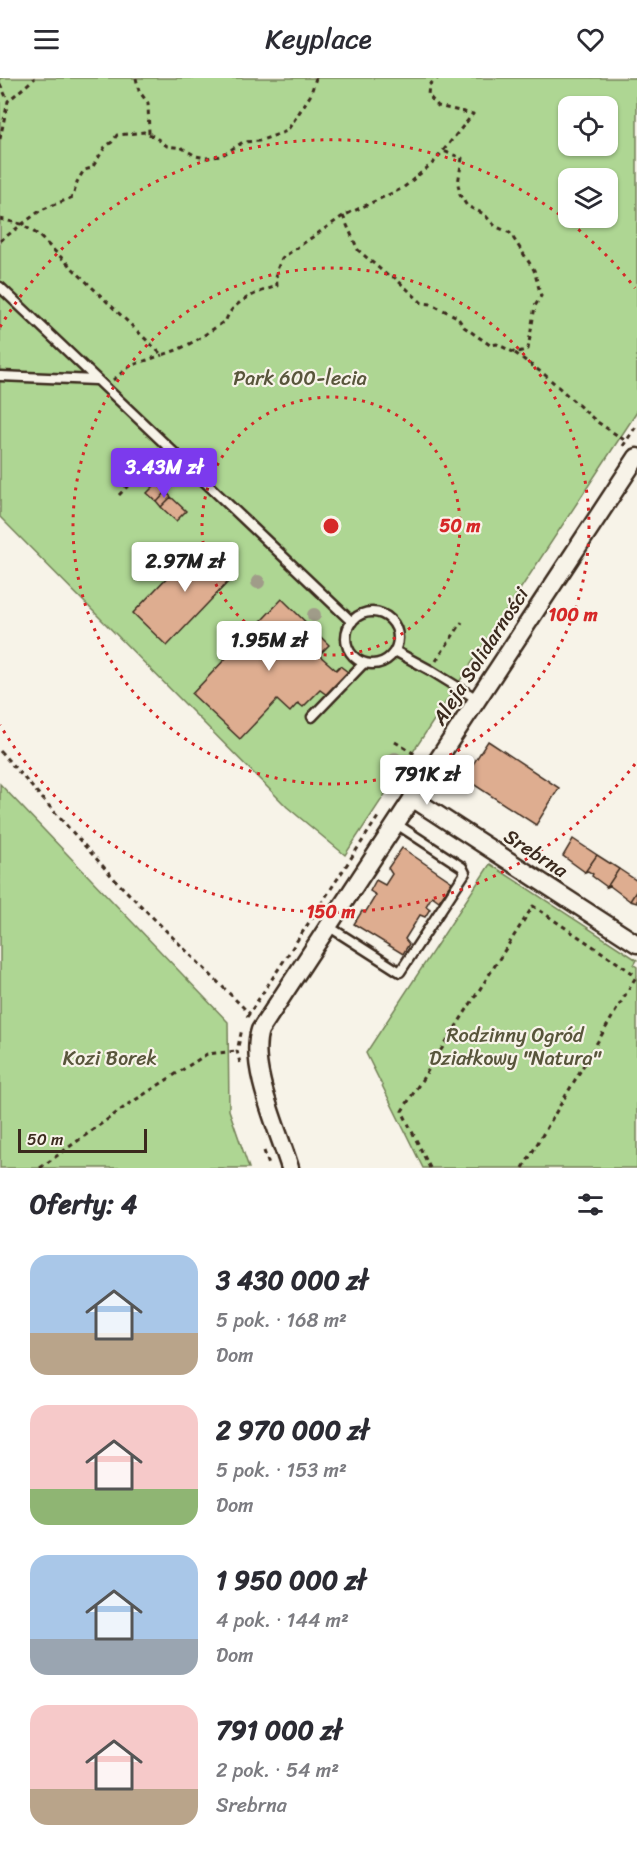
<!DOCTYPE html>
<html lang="pl">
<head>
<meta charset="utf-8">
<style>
	:root { --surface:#fff; --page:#f7f7f7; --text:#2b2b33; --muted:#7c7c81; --accent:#7c3aed }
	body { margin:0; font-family:Sriracha,sans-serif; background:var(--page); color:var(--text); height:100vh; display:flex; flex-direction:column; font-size:22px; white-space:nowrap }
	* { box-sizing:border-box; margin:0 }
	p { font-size:20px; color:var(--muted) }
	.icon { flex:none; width:33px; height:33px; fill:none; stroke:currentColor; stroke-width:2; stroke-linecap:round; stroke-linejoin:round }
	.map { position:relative; height:1090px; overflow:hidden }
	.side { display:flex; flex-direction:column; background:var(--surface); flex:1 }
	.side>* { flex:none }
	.controls { position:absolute; left:558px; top:18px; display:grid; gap:12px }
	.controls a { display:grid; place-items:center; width:60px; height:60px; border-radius:12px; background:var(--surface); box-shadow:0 2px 4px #0004; font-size:30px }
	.scale { position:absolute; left:18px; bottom:15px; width:129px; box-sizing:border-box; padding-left:6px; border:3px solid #3b2a1e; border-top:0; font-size:16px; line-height:21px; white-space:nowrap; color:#3b2a1e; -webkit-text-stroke:4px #f7f3e8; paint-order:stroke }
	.price { position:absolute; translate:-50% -51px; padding:0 14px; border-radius:6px; background:#fff; color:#222; font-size:20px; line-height:39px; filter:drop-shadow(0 2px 3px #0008) }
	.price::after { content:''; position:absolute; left:50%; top:36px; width:18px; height:14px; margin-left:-9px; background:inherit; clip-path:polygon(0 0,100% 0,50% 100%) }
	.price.current { background:var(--accent); color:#fff }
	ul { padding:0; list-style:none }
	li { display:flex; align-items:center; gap:18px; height:150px; padding:0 30px }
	li span { display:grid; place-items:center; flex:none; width:168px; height:120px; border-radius:18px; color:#555 }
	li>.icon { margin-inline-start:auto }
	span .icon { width:72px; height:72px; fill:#fffc; stroke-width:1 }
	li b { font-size:26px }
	h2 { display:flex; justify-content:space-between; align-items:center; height:72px; padding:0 30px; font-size:26px }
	header { display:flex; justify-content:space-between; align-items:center; height:78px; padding:0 30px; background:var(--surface); font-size:27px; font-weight:600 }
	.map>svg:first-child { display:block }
	.green { fill:#aed693; stroke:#748058; stroke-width:1.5; fill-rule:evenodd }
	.building { fill:#dead90; stroke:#3b2a1e; stroke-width:1.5 }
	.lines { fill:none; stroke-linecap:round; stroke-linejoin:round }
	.service-casing { stroke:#3b2a1e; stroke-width:13 }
	.minor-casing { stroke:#3b2a1e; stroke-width:21 }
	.path { stroke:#3b2a1e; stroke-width:3; stroke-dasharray:4.5 4.5; stroke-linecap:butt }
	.service { stroke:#f7f3e8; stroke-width:8 }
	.minor { stroke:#f7f3e8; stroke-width:16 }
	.tree { fill:#a09c89 }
	.ring { fill:none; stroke:#d62828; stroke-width:3; stroke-dasharray:3 6 }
	.labels { text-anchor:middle; stroke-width:4.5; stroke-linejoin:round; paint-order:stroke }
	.park-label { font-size:20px; fill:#58553b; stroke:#f7f3e8 }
	.street-label { font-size:20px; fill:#3b2a1e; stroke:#f7f3e8 }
	.centre { fill:#d62828; stroke:#f7f3e8; stroke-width:3 }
	.ring-label { font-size:18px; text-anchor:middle; font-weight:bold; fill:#d62828; stroke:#f7f3e8; stroke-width:4.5; stroke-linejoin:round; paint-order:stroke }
</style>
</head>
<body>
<header><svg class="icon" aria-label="menu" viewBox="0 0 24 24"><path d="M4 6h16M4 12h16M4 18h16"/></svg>Keyplace<svg class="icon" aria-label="heart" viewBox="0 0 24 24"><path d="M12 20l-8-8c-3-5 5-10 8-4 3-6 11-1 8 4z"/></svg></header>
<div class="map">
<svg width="637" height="1090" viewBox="0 0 637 1090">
	<rect width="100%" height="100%" fill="#f7f3e8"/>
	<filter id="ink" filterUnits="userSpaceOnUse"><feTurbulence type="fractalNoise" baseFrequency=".0167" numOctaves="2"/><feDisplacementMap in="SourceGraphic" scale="12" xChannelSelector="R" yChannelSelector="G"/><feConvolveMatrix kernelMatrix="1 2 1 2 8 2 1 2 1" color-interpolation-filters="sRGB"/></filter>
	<g filter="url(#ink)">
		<path class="green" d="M0,0H637V334L345,777L287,729L0,439ZM568,28H608V68H568ZM568,100H608V140H568Z
			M0,706L228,944L229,1032L249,1090H0Z
			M490,786L637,882L634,887L637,889V1090H423L366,975Z"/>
		<path class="building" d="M157,405L166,414L157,424L147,415Z
			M166,414L171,419L161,429L157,424Z
			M171,419L186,433L176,443L161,429Z
			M217,468L230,481V502L167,568L133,535L196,469Z
			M282,521L329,567L319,577L336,592L340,588L348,594L327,617L320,612L303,629L298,625L290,634L277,622L240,661L192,616Z
			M488,663L559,710L536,747L464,700Z
			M573,761L597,777L585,794L563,778Z
			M402,770L452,804L439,823L432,818L426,828L430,831L425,839L420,837L405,861L409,866L403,876L354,846L362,833L365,835L376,817L370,813L376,802L385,807L392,796L388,790Z
			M597,777L619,791L607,809L592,798L593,796L588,793L585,794Z
			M619,791L637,803V812L630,823L610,808L607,809Z
			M637,812V825L630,823Z"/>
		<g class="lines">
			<defs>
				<path id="service" d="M0,209L352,544
					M0,298L96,302
					M346 560a26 26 0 1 1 52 0a26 26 0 1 1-52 0Z
					M395,573L430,592L477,621
					M312,639L364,585
					M328,848L400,894L465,795L462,789L395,745"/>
				<path id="minor" d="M412,720L637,866
					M290,1090C279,1054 248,988 260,952L637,379"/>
			</defs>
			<use href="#service" class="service-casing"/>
			<use href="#minor" class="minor-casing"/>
			<path class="path" d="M136,0L139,13L148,25L149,56
				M0,6L8,23
				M0,61L8,23L35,0
				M343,138L358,172L388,198L394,199L422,225L431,226L457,239L464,249L490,267L497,266L515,275L528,271L535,228L541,218L534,192L510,155L495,148L484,136L467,128L460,117L458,106L462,80L443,73
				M0,141L21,146L37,156L162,277C187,270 205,257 226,242C233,222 259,214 277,208L276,194L282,180L343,138L403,110L434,84L473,36L438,28L428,17L429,7L438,0
				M0,163L41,132L73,119L77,104L84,92L92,90L105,69L112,64L117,57L144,54L155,59L167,68L182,70L196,78L206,80L221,78L243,64L259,63L287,53L310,18L316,0
				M515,275L545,297L596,343L626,363
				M113,302L130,288L162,277
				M623,368L637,347
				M119,417L159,376
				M436,583L462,544
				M395,664L418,678
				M0,673L118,805L250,936
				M247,939L378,739
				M240,985L237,973L242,951
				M264,1073L270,1090
				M40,1090L126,1028L207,976L237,973
				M430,1090L402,1033L533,828L637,898
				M523,1090L637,897"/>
			<use href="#service" class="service"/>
			<use href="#minor" class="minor"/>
		</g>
		<g class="tree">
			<circle cx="258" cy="504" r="7"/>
			<circle cx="314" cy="537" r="7"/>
			<circle cx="395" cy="681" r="7"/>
		</g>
	</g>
	<g class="ring">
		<circle cx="331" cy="448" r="129"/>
		<circle cx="331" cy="448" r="258"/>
		<path d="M635 686A386 386 0 0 1 0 647M0 249A386 386 0 0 1 635 210"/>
	</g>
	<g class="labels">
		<g class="park-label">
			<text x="300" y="307">Park 600-lecia</text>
			<text x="515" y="964">Rodzinny Ogród<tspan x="515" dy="23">Działkowy "Natura"</tspan></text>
			<text x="110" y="987">Kozi Borek</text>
		</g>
		<g class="street-label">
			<text transform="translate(480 578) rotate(-57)" y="7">Aleja Solidarności</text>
			<text transform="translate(536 775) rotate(33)" y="7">Srebrna</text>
		</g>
	</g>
	<circle cx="331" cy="448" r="9" class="centre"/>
	<g class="ring-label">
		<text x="460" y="454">50 m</text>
		<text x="573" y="543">100 m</text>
		<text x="331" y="840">150 m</text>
	</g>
</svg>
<div class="controls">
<a><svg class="icon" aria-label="locate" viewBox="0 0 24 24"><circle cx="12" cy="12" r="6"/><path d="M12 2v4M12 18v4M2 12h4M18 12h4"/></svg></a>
<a><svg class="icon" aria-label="layers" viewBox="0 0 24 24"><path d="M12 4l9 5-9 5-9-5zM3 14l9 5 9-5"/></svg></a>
</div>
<div class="scale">50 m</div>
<b class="price current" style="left:164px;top:421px">3.43M zł</b>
<b class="price" style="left:185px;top:515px">2.97M zł</b>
<b class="price" style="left:269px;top:594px">1.95M zł</b>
<b class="price" style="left:427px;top:728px">791K zł</b>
</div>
<section class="side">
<h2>Oferty: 4<svg class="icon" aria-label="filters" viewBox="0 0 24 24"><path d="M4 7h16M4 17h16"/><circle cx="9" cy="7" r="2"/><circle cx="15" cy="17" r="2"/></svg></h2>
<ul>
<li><span style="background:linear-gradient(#a9c7e8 65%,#b9a48a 0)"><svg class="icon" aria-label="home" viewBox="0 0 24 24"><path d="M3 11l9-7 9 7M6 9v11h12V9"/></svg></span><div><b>3 430 000 zł</b><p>5 pok. · 168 m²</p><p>Dom</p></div></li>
<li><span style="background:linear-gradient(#f6c9c9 70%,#8fb573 0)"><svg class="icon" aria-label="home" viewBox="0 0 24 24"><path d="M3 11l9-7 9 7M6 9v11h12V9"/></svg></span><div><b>2 970 000 zł</b><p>5 pok. · 153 m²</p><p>Dom</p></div></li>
<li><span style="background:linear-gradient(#a9c7e8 70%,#9aa5b1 0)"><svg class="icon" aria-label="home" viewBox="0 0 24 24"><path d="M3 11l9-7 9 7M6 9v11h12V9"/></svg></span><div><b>1 950 000 zł</b><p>4 pok. · 144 m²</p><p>Dom</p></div></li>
<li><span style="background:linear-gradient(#f6c9c9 70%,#b9a48a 0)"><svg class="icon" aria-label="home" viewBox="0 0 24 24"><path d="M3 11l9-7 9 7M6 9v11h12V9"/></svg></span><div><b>791 000 zł</b><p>2 pok. · 54 m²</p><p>Srebrna</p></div></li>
</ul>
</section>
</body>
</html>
